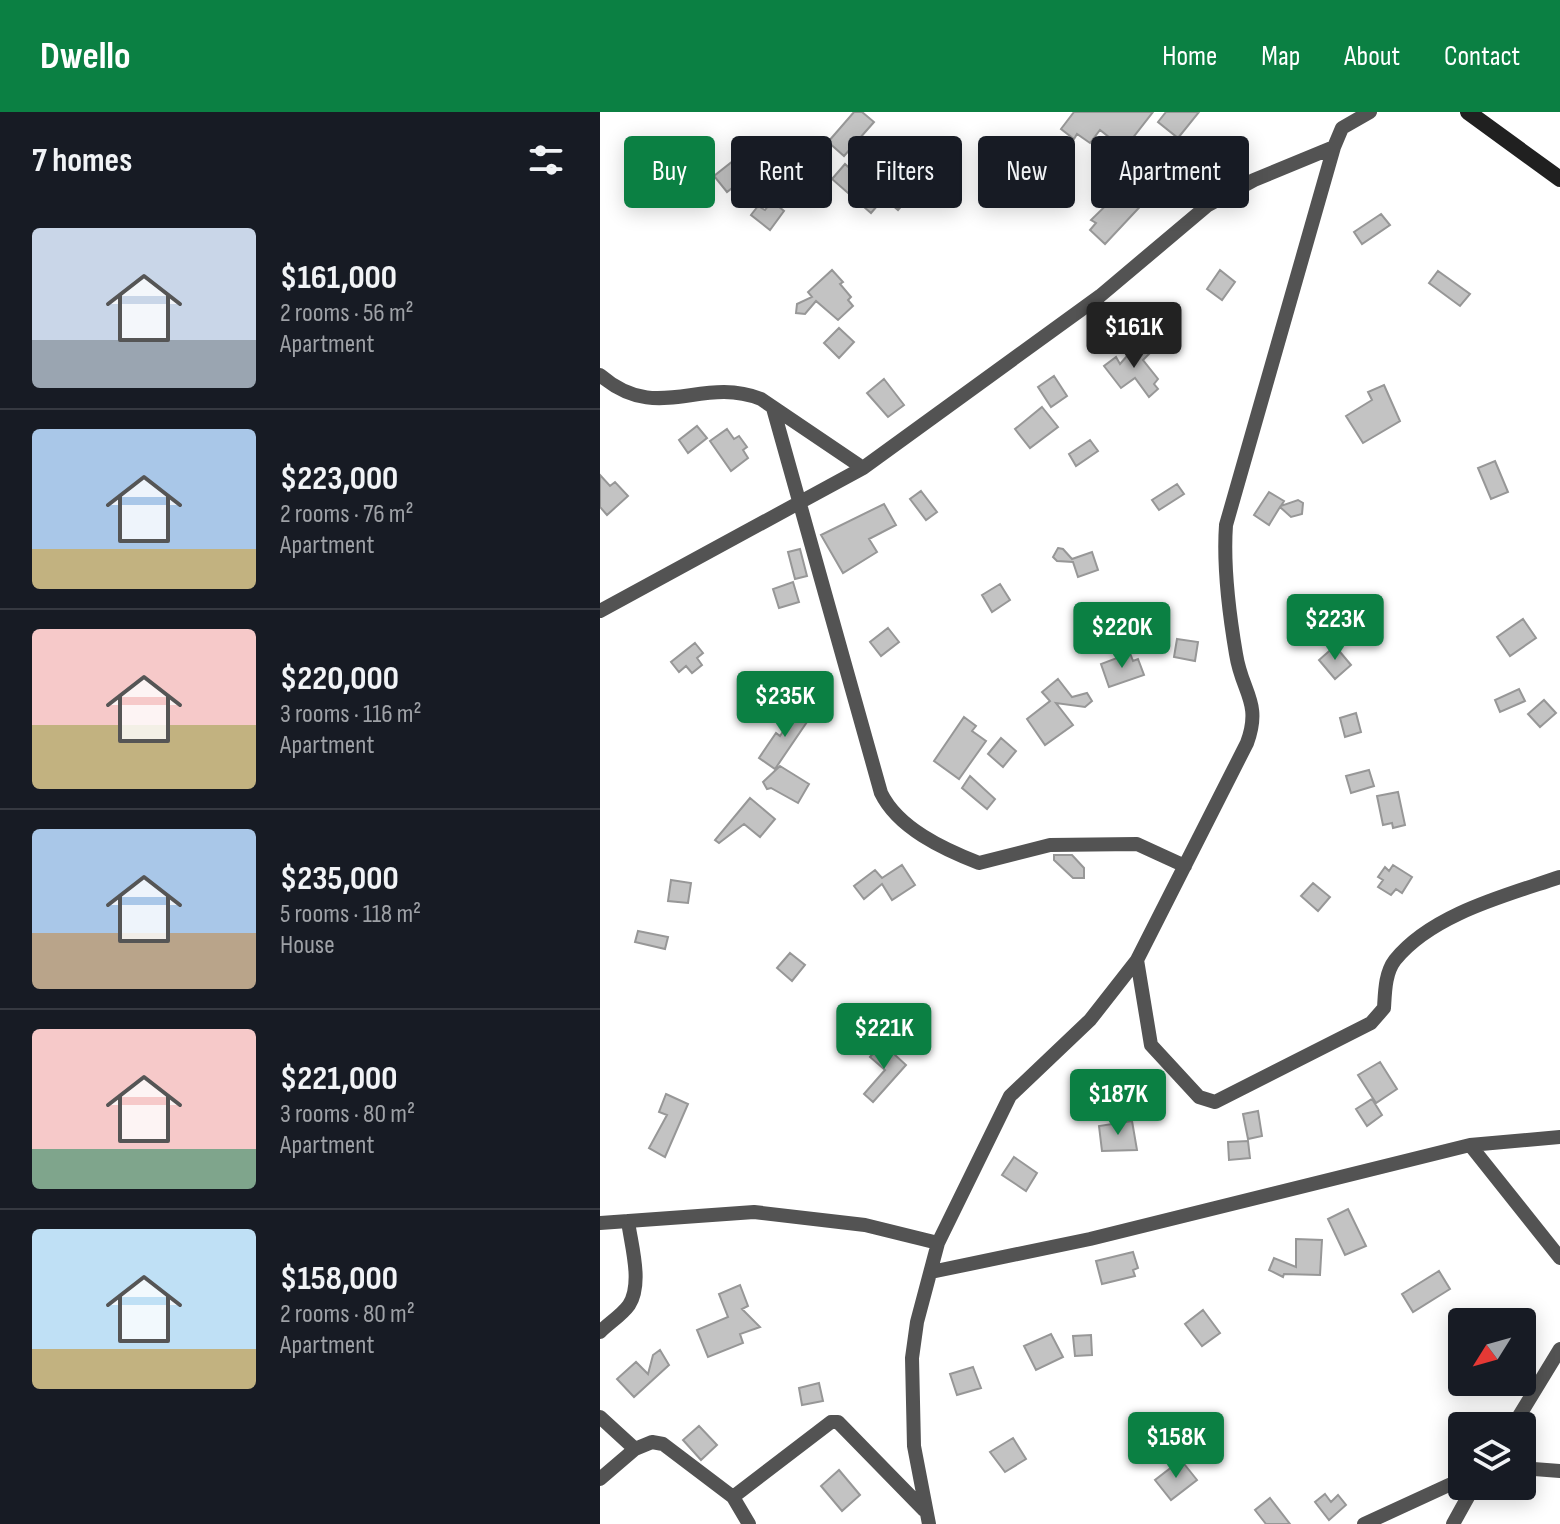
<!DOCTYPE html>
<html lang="en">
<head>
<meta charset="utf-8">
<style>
	:root { --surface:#171b24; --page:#20242c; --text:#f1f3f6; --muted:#9ea1a6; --line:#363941; --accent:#0b8043 }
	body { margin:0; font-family:"Sofia Sans Condensed",sans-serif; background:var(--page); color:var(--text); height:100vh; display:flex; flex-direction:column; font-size:30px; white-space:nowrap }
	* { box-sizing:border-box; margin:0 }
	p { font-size:26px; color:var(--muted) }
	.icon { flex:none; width:44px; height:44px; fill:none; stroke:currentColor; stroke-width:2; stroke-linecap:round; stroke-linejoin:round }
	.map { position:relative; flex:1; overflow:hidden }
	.panel { display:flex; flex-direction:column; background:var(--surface); width:600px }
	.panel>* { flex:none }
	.top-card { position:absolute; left:24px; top:24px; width:760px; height:72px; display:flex; gap:16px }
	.needle { width:52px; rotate:233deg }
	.buttons { position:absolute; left:848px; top:1196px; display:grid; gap:16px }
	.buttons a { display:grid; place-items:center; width:88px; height:88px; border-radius:8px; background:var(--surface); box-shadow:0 4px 20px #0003; font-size:40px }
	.price { position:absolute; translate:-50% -68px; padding:0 18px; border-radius:8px; background:var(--accent); color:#fff; font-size:26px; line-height:52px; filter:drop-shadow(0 2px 4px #0008) }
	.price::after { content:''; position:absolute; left:50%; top:48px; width:24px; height:18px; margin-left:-12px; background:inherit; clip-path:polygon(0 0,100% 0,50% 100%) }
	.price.current { background:#222; color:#fff }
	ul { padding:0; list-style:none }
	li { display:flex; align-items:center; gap:24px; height:200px; padding:0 32px }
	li+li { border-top:2px solid var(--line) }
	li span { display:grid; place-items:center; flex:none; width:224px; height:160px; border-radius:8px; color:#555 }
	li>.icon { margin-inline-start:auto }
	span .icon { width:96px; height:96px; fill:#fffc; stroke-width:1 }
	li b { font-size:34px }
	h2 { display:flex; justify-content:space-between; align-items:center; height:96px; padding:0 32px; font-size:34px }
	.pill { padding:0 28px; border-radius:8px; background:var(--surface); box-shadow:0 4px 20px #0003; font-size:28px; line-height:72px }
	.pill.current { background:var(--accent); color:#fff }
	header { display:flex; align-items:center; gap:48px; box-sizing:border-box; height:112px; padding:0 40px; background:var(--accent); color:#fff }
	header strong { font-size:38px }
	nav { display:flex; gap:44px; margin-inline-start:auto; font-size:28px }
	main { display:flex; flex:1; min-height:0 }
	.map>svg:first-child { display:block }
	.building { fill:#c3c3c3; stroke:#979797; stroke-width:2 }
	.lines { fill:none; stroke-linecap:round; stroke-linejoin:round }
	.street { stroke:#535353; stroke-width:14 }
	.secondary { stroke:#202020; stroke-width:16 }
</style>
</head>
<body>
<header>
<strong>Dwello</strong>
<nav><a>Home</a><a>Map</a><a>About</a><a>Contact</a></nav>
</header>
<main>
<section class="panel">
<h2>7 homes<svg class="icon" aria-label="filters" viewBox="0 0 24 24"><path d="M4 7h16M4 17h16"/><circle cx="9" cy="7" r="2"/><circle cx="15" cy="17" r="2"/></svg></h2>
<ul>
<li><span style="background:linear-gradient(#c9d6e8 70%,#9aa5b1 0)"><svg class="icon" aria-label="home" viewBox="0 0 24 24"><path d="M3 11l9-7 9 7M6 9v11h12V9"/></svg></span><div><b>$161,000</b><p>2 rooms · 56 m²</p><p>Apartment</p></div></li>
<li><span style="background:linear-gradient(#a9c7e8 75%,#c2b280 0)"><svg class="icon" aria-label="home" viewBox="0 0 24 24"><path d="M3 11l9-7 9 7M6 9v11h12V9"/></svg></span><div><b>$223,000</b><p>2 rooms · 76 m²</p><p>Apartment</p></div></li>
<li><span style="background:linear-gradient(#f6c9c9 60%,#c2b280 0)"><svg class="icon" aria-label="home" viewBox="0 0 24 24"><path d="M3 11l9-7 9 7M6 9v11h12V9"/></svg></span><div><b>$220,000</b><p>3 rooms · 116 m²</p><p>Apartment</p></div></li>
<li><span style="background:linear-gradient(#a9c7e8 65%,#b9a48a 0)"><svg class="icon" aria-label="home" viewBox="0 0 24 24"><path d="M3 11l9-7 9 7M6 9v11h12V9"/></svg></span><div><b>$235,000</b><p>5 rooms · 118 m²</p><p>House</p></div></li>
<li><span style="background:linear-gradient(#f6c9c9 75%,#7fa58c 0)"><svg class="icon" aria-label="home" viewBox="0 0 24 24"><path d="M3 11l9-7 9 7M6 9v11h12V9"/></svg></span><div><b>$221,000</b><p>3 rooms · 80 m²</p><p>Apartment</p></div></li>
<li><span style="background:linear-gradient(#bfe0f5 75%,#c2b280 0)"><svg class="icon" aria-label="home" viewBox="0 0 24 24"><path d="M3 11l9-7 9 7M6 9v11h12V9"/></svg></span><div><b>$158,000</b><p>2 rooms · 80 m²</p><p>Apartment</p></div></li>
</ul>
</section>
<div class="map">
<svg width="960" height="1412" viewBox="0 0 960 1412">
	<rect width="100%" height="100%" fill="#fff"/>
	<path class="building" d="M254,0H262L274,10L244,44L228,30Z
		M474,0H553L524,37L500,18L490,31L477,22L474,27L461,17Z
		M566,0H599L578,26L558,10Z
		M303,31L333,57L298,98L284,86L271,101L232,67L245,52L267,72Z
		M559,37L578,54L505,132L490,118L496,111L491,108L536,64L532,61L548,42L552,45Z
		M133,49L146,65L127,80L114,64Z
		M39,51L68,55L65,79L36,75Z
		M172,89L184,99L170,118L151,103L158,94L165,98Z
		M781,102L790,113L762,132L754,120Z
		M232,158L243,170L240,172L251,185L248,188L253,194L238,208L216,189L205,202L196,201L197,192L212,185L208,180Z
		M620,158L635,170L622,188L607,177Z
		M838,159L870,182L860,194L829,171Z
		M239,216L254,230L239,246L224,231Z
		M541,228L552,239L543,248L558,267L554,272L558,277L549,285L535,266L521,276L504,254L516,245L520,252Z
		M454,264L467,284L451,295L438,275Z
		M284,267L304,293L288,305L267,281Z
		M784,273L800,309L763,331L746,304L772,288L768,280Z
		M442,295L458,315L430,336L415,317Z
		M97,314L107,326L88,341L79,328Z
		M127,317L134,327L139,324L147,335L143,338L148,346L131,359L110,329Z
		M490,328L498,339L476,354L469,342Z
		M895,349L908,380L891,387L878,356Z
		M0,363L10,374L15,370L28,384L7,403L0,395Z
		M577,372L584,382L559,398L552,388Z
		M321,379L337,400L326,408L310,387Z
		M669,380L684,389L681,394L698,388L703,391L702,402L691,405L680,395L669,413L654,403Z
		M284,392L296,413L269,427L277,440L243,461L221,423Z
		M458,436L463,437L472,447L492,440L498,458L478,465L473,450L457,449L453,445Z
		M200,437L207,464L195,467L188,440Z
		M193,470L199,490L179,496L173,477Z
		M400,472L410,488L392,500L382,483Z
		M923,507L936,526L910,544L897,525Z
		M288,516L299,530L281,544L270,530Z
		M577,527L598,530L595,549L574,545Z
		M95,531L103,541L97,546L102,553L92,561L86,554L79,560L71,550Z
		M735,534L751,553L735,567L719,548Z
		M530,541L533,549L538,547L544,563L509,575L501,552Z
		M458,567L472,585L487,581L492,589L485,595L456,591L473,613L445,633L427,607L450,589L442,580Z
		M919,577L925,589L900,600L895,588Z
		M944,588L956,601L940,615L928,602Z
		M198,596L211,604L175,657L159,646L176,621L180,624Z
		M756,601L761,620L745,625L740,606Z
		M364,605L376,614L372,619L386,629L359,667L334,649Z
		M401,626L416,639L403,655L388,642Z
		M180,654L209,672L198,691L171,676L167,677L163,670Z
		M769,658L774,674L751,681L746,664Z
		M370,664L395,687L387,697L362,676Z
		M798,680L805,713L793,716L792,711L783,713L777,684Z
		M150,686L175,707L160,725L144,712L119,731L115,728Z
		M454,743H472L484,756V766H473L454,748Z
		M302,753L315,773L292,788L282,772L264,787L254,774L275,758L282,766Z
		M793,753L812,765L802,781L796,777L791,783L778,775L783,768L778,765L785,755L789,759Z
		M71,768L91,771L88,791L68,789Z
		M713,771L730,785L718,799L701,784Z
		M38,819L68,825L65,837L35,830Z
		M190,841L205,853L192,869L177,856Z
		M282,931L306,953L273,990L264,982L285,958L270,945Z
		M780,950L797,977L776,991L758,963Z
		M66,982L88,992L65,1045L49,1036L67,1003L59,1000Z
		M772,987L782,1003L767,1014L756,997Z
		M658,999L662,1024L648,1027L643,1002Z
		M532,1009L537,1038L502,1039L499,1014Z
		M648,1029L650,1046L629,1048L628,1030Z
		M414,1045L437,1061L426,1079L402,1063Z
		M748,1097L766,1134L745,1143L728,1107Z
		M696,1127L722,1128L720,1163L684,1162L683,1165L669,1158L674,1146L696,1155Z
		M533,1140L538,1156L533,1158L535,1164L502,1172L496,1149Z
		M839,1159L850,1177L813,1200L802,1182Z
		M140,1173L148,1194L142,1197L160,1215L140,1222L143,1231L108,1245L97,1218L128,1205L119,1182Z
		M603,1198L620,1221L602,1234L585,1212Z
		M451,1222L463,1245L436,1258L424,1234Z
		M491,1223L492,1243L475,1244L473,1224Z
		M60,1238L69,1253L34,1285L17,1267L36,1250L48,1262L53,1243Z
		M373,1255L381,1276L357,1283L350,1262Z
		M219,1271L223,1289L202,1293L199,1276Z
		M99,1314L117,1333L101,1348L83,1328Z
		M413,1326L426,1347L405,1360L390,1340Z
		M581,1348L597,1368L571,1388L555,1368Z
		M239,1358L260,1383L242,1399L221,1374Z
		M725,1382L731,1390L738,1383L746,1393L729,1408L715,1390Z
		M670,1386L690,1412H666L655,1398Z"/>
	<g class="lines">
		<path class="street" d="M0,263C58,313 100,263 161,287L263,356
			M173,296L281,681C298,716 343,737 379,751L450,733L537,732L585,754
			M0,499L263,356L500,184L608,93L654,68L734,35
			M537,848L551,933L599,985L615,990L771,911L784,896C785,880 785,861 795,848C832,802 907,783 960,765
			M870,1033L960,1146
			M0,1111L154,1100L265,1113L338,1131
			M331,1160L490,1127L870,1033L960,1025
			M0,1220C9,1211 22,1203 29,1193C43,1171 31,1133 28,1109
			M0,1305L35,1337L0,1367
			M913,1314L960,1237
			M35,1337L52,1330L63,1332L133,1385
			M922,1356L960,1359
			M149,1412L133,1385L231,1310H238L324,1398
			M329,1412L314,1334L312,1246L317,1210L338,1131L410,984L490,908L537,848L647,631C662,590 642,581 636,542C629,501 623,455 626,413L734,35L742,16L770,0
			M764,1412L862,1367
			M853,1412L874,1374"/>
		<path class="secondary" d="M868,0L960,67"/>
	</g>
</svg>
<div class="buttons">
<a><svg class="needle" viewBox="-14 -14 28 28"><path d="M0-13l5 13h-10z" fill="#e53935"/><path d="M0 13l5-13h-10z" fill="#9ea1a6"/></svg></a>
<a><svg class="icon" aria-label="layers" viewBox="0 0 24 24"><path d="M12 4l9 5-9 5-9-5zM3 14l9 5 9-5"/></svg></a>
</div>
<b class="price current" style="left:534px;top:258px">$161K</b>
<b class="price" style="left:735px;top:550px">$223K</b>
<b class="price" style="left:522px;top:558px">$220K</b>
<b class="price" style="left:185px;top:627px">$235K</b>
<b class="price" style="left:284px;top:959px">$221K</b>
<b class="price" style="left:518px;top:1025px">$187K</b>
<b class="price" style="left:576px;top:1368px">$158K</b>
<div class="top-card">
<a class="pill current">Buy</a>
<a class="pill">Rent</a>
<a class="pill">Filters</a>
<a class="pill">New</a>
<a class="pill">Apartment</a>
</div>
</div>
</main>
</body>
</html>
